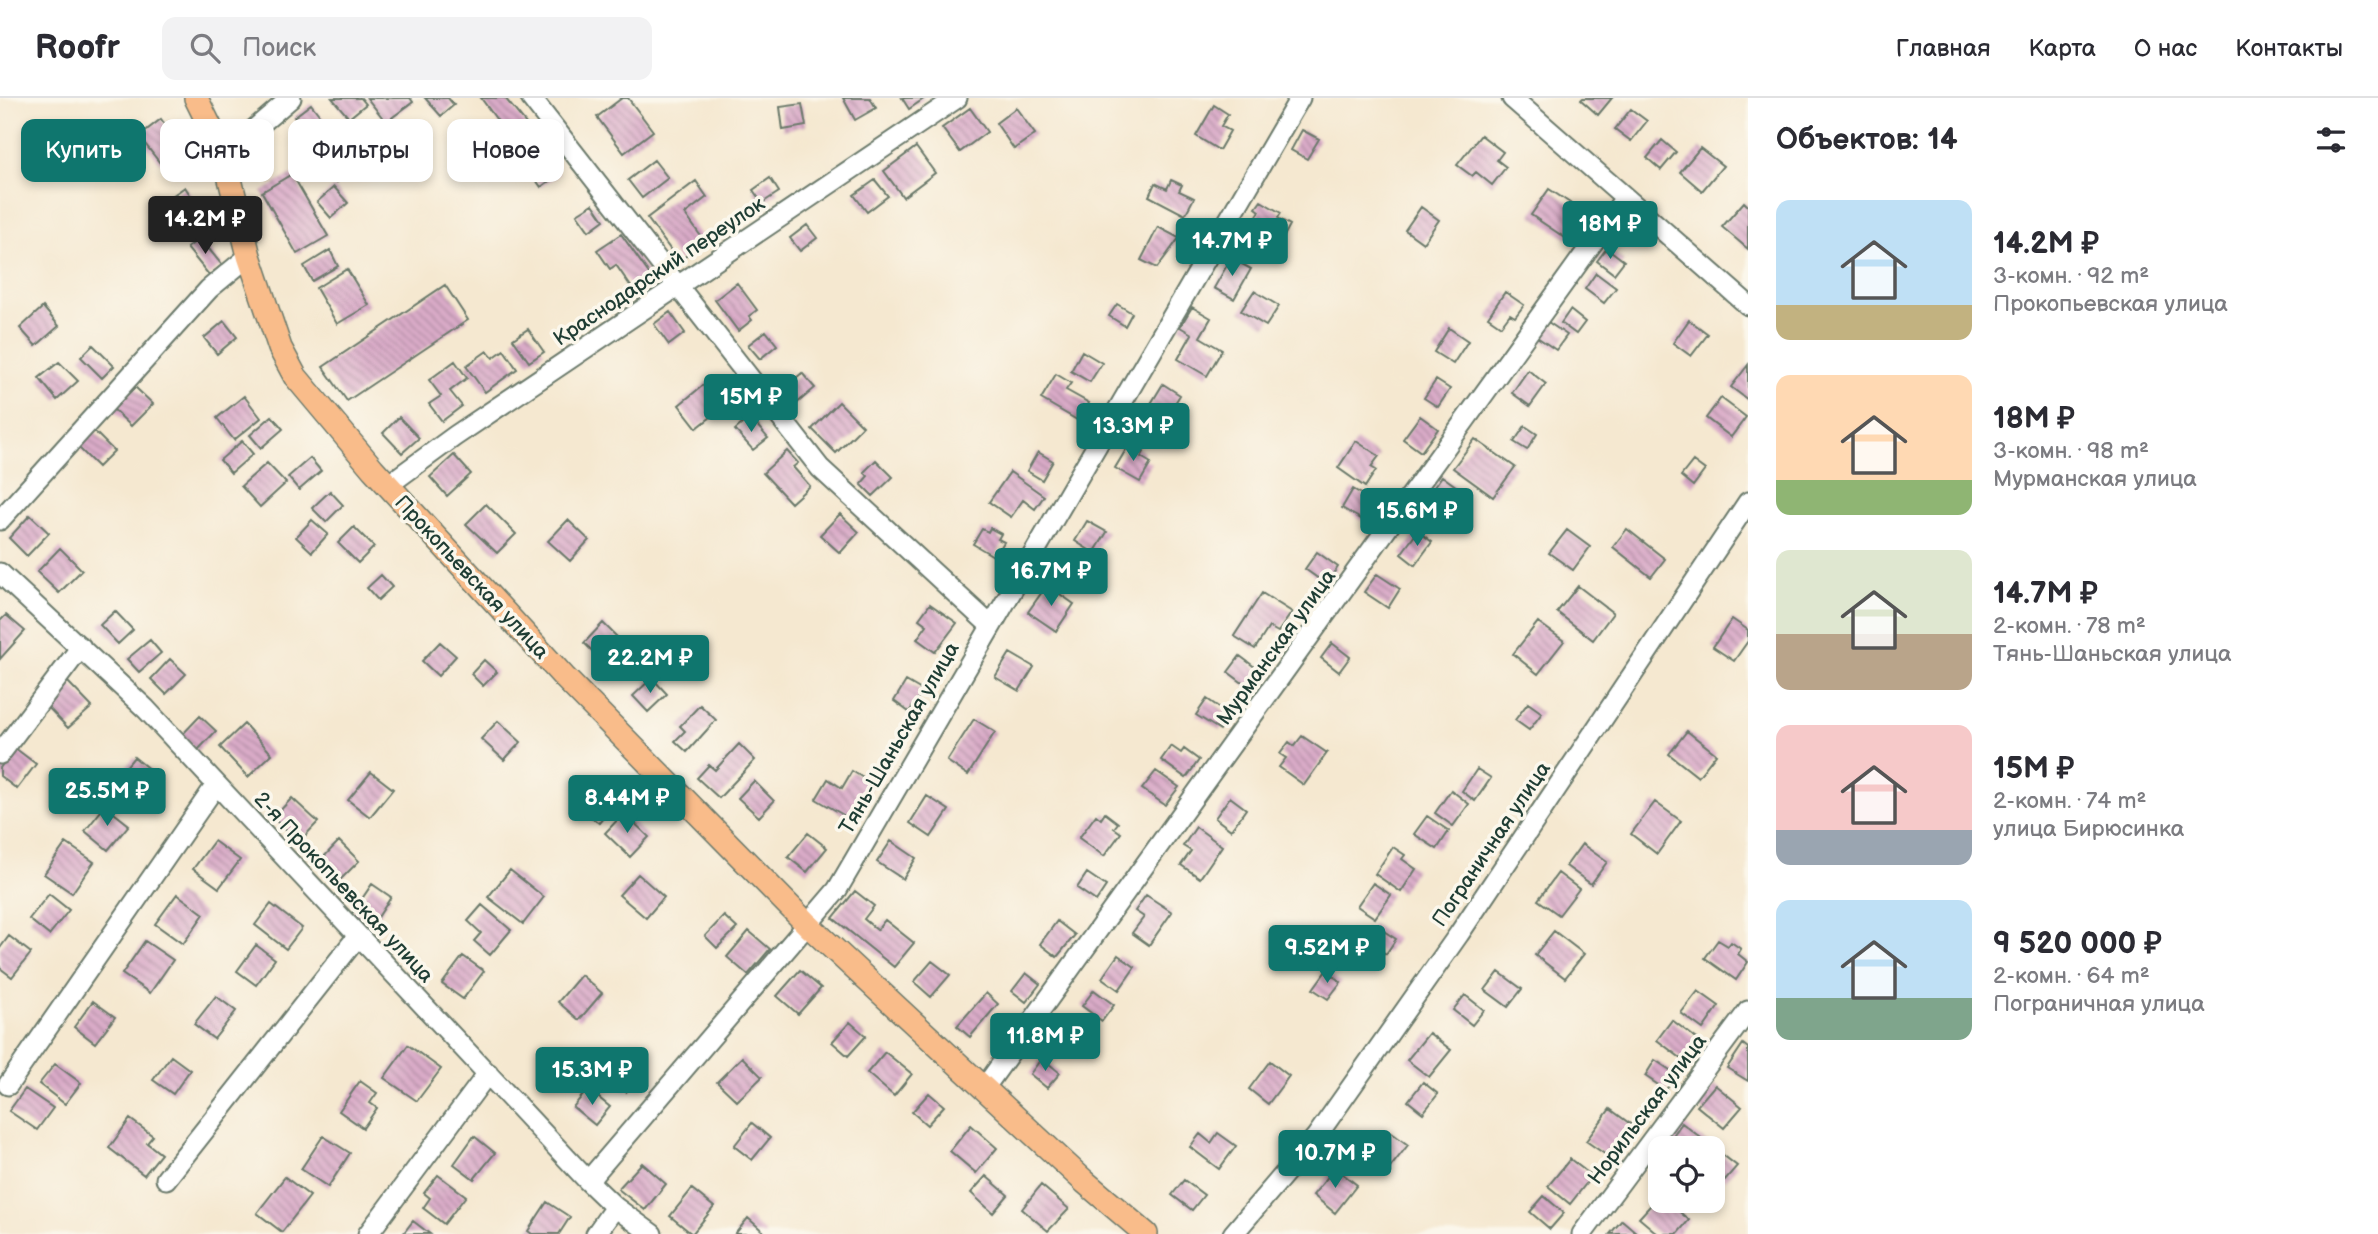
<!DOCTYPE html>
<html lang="ru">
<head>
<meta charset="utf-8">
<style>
	:root { --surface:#fff; --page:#f2f2f3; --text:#2b2b33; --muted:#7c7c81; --line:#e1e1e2; --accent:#0f766e }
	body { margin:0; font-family:"Balsamiq Sans",sans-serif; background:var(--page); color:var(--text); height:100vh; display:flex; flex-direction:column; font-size:26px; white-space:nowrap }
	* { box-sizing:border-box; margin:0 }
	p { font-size:23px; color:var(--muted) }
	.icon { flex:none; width:38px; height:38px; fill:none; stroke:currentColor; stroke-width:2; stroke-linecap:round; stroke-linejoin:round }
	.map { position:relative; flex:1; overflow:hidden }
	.details { display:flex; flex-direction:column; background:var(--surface); width:630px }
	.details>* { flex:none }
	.guide { position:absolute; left:21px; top:21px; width:665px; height:63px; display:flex; gap:14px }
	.tools { position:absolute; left:1648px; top:1038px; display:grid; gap:14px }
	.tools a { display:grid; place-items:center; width:77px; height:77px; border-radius:14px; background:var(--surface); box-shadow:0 4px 10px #0003; font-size:35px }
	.price { position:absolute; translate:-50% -60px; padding:0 16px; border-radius:7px; background:var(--accent); color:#fff; font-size:23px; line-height:46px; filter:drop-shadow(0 2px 4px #0008) }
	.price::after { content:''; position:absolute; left:50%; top:42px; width:21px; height:16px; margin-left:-10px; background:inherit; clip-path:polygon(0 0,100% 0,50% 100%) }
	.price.current { background:#222; color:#fff }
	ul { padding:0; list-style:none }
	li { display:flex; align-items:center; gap:21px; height:175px; padding:0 28px }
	li span { display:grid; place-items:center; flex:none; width:196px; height:140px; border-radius:14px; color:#555 }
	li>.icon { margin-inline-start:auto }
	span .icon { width:84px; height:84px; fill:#fffc; stroke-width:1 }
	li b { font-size:30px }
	h2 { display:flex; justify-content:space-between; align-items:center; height:84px; padding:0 28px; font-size:30px }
	.chip { padding:0 24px; border-radius:14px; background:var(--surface); box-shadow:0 4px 10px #0003; font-size:24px; line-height:63px }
	.chip.current { background:var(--accent); color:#fff }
	header { display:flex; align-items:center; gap:42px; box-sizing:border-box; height:98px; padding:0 35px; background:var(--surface); border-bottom:2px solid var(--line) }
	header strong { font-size:33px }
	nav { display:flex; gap:38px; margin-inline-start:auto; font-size:24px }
	.search { width:490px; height:63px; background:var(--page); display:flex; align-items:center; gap:18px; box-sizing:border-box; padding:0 24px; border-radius:14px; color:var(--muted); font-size:26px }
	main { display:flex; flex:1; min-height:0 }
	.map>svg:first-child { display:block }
	.building { fill:url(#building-back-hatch) }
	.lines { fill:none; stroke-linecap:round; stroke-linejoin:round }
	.minor-casing { stroke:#6a796b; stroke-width:23 }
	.major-casing { stroke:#6a796b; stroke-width:26 }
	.minor { stroke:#fff; stroke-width:19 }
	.major { stroke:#f9bc8a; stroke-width:23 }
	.labels { text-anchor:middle; stroke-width:7; stroke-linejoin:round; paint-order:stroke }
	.street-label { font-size:21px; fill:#1f3d34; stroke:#fbf7ec }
</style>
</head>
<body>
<header>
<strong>Roofr</strong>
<div class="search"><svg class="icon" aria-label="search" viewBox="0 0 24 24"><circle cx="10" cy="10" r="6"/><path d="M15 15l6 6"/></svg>Поиск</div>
<nav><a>Главная</a><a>Карта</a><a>О нас</a><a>Контакты</a></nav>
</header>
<main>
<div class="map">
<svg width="1748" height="1136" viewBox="0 0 1748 1136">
	<defs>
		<pattern id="building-back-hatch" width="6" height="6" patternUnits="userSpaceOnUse" patternTransform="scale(1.75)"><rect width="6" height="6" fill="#daabc8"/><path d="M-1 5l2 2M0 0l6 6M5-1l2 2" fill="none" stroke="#b08ca3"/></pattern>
	</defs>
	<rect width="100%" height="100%" fill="#fbf7ec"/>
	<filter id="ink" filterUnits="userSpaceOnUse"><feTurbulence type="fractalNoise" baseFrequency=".0143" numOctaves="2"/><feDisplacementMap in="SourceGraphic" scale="14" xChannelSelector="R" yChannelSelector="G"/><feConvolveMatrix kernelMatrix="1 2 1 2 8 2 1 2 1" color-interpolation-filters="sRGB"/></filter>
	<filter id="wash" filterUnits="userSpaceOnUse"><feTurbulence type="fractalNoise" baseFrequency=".00686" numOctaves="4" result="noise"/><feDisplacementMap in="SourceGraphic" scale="28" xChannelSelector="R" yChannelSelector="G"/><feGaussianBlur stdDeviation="1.57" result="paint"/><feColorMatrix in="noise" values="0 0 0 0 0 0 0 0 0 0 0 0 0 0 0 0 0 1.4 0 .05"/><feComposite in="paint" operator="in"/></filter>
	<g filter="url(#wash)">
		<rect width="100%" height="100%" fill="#f5e8d0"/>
		<g id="blocks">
			<path class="building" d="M332,0H361L366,6L349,20Z
				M367,0H410L413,4L386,24Z
				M425,0H448L454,7L441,18Z
				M481,0H505L527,27L510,40Z
				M622,0H628L653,33L624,55L597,19Z
				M843,0H870L876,10L855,22Z
				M902,0H925L909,11Z
				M1583,0H1612L1598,17L1581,2Z
				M311,6L334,36L317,49L294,19Z
				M802,6L806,28L783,32L780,9Z
				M1214,7L1228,16L1221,28L1230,33L1219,52L1196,38Z
				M970,10L987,34L960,54L942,30Z
				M1016,10L1035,36L1014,51L996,25Z
				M1631,11L1647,23L1631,43L1615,31Z
				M161,21L182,49L160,65L139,38Z
				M1302,32L1319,41L1307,61L1291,52Z
				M1481,37L1503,54L1497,62L1506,69L1492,87L1476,74L1472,78L1457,67Z
				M334,41L356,69L337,84L316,55Z
				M374,42L393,64L381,74L362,52Z
				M1662,42L1676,54L1661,72L1647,60Z
				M916,49L935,75L903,99L884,73Z
				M1700,50L1723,68L1702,93L1680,74Z
				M549,61L559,76L541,89L531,75Z
				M654,62L668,80L642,100L628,82Z
				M292,76L328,138L297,156L262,94Z
				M770,80L779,94L762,105L753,92Z
				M875,82L888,98L867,114L854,97Z
				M1171,82L1182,87L1179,93L1194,100L1185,117L1149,98L1155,85L1167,91Z
				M696,83L707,99L685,116L705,144L679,163L647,120Z
				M185,89L204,118L182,134L162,105Z
				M334,89L348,105L331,120L317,104Z
				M1549,91L1585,115L1567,141L1531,117Z
				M1261,103L1281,115L1278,120L1290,127L1283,140L1254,123L1260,113L1256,110Z
				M1744,104L1748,108V151L1722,129Z
				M593,106L604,122L589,133L577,116Z
				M1421,109L1439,122L1423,145L1405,132Z
				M807,127L817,140L800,153L790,140Z
				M1158,129L1179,140L1157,170L1141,162Z
				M621,136L652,180L634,193L616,167L610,171L597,152Z
				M200,140L222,167L209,177L187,150Z
				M1607,150L1624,163L1614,176L1597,163Z
				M330,152L338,168L312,183L304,168Z
				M1231,160L1251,171L1234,201L1214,190Z
				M347,171L369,207L337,226L316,190Z
				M1596,175L1616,190L1604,205L1585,191Z
				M737,185L757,212L749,218L752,222L738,233L715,202Z
				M445,187L468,222L347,303L323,269Z
				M1254,193L1279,208L1266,228L1241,213Z
				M1505,194L1524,207L1515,219L1510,216L1501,228L1488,219Z
				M1117,206L1132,215L1125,228L1109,218Z
				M43,209L59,228L36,248L20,230Z
				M1192,209L1211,220L1200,239L1222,252L1207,278L1178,261L1192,236L1180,229Z
				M1570,212L1585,224L1576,236L1561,225Z
				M670,214L685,235L669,247L654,226Z
				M1689,222L1708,236L1691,258L1673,245Z
				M224,223L237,239L217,256L204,240Z
				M1548,224L1567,237L1556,252L1537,239Z
				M1449,230L1468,243L1453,266L1434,254Z
				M528,231L544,254L529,264L513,241Z
				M766,233L777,247L760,261L748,247Z
				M93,247L114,268L102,280L81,259Z
				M504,252L517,271L485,294L466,268L487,253L493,260Z
				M1082,253L1102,265L1090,284L1071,273Z
				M455,263L467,280L450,293L462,308L442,323L429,306L441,298L429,282Z
				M59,264L78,283L57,302L39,280Z
				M1748,267V302L1731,289Z
				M1528,272L1546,286L1530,308L1512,295Z
				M802,275L815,290L796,306L783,291Z
				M1056,276L1071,285L1066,292L1089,305L1079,323L1041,301Z
				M1436,282L1450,291L1438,309L1424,300Z
				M707,284L726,307L697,330L679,307Z
				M1163,286L1180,297L1161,328L1144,317Z
				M135,289L153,306L131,328L113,311Z
				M244,298L261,320L234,342L217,320Z
				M1721,300L1746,319L1731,339L1706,320Z
				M839,304L863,328L836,355L812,331Z
				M272,318L283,331L261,350L250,337Z
				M1420,318L1438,331L1421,354L1403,341Z
				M399,319L419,340L402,355L383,335Z
				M750,319L768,340L753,352L735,332Z
				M1525,328L1537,336L1527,352L1514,344Z
				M94,333L114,353L98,369L78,349Z
				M1475,341L1515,369L1493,399L1453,370Z
				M242,343L253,356L231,375L220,362Z
				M1356,343L1379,358L1371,369L1376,372L1365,389L1338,370Z
				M1130,345L1144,354L1141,359L1151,365L1140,384L1115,370Z
				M787,353L798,365L793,369L810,388L791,405L763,375Z
				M1038,354L1053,363L1042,382L1027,373Z
				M454,357L471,376L447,398L430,379Z
				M310,360L321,373L299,392L288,379Z
				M876,362L893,379L873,398L861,386L868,378L864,374Z
				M1693,363L1705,372L1693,388L1681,378Z
				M267,365L286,385L260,409L241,388Z
				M1010,374L1044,398L1035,411L1023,402L1011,419L989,404Z
				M1442,378L1464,394L1435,433L1424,425L1435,409L1425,402Z
				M1353,391L1377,405L1366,424L1342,410Z
				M330,393L343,407L326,424L312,410Z
				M486,406L516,436L497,455L466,426Z
				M840,416L859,434L840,455L820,437Z
				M30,417L49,435L27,458L9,440Z
				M312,422L328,436L312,454L296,439Z
				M568,422L589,442L570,463L548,443Z
				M1087,423L1107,434L1094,455L1075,443Z
				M354,429L374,449L358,465L338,445Z
				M990,430L1001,436L998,441L1004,444L995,459L973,446L982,431L988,434Z
				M1627,431L1665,461L1651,479L1613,449Z
				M1567,432L1590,449L1573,472L1549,455Z
				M1418,433L1432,444L1415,467L1401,456Z
				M60,450L82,472L59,495L37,474Z
				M1317,454L1338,469L1326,486L1305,471Z
				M1377,476L1400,491L1388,510L1364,494Z
				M381,477L392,489L378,502L367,490Z
				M1047,487L1074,506L1056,533L1028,514Z
				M1578,488L1613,515L1593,542L1557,514Z
				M1262,495L1292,514L1278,534L1269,529L1255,551L1234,538Z
				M930,506L957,525L935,554L917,541L927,527L919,521Z
				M115,513L133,532L118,546L100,527Z
				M6,517L25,533L0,561V523Z
				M1732,521L1748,532V543L1734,563L1713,549Z
				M1538,524L1564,543L1538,576L1513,556Z
				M603,525L623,545L604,564L584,545Z
				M150,542L161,555L139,574L127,561Z
				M440,544L456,558L438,578L422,563Z
				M1332,545L1350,559L1339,574L1321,560Z
				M1010,555L1034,569L1019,593L995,579Z
				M1240,558L1260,573L1248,589L1228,574Z
				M170,561L186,576L166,596L151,581Z
				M484,562L497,574L483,588L471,576Z
				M652,580L667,596L648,614L633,598Z
				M67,583L92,609L68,630L44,605Z
				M906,583L923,593L909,614L894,603Z
				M1207,601L1230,617L1220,632L1196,617Z
				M1528,605L1542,615L1529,632L1515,622Z
				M700,607L716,622L687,654L675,643L685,633L680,628Z
				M200,618L216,633L197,653L181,638Z
				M974,621L995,634L968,677L947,663Z
				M498,623L521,644L504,662L481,641Z
				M244,626L272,656L248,679L220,649Z
				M1687,633L1716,656L1698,679L1669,656Z
				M1302,638L1327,655L1304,687L1279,669L1286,660L1280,656L1289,644L1294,648Z
				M739,646L755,662L719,700L697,680L709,667L715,672Z
				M1171,648L1181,655L1184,651L1199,662L1186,680L1161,662Z
				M15,650L36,666L17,691L0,678V670Z
				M134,659L161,681L140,707L113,685Z
				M1477,671L1491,680L1475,703L1462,693Z
				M852,673L873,686L852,722L816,701L828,681L842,690Z
				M1156,673L1179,689L1165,707L1142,691Z
				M371,674L393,691L370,719L348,702Z
				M754,683L774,703L759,719L738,700Z
				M599,692L615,705L599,725L582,712Z
				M1451,692L1469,706L1453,728L1435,715Z
				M927,698L949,712L931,739L910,725Z
				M1230,699L1246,711L1231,732L1215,720Z
				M292,700L318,724L299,744L273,720Z
				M1655,704L1681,723L1657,756L1631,736Z
				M105,708L129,727L108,752L85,733Z
				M624,715L649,739L630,759L605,735Z
				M1105,715L1118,725L1114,730L1121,735L1104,758L1079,740L1096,717L1101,721Z
				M1427,718L1449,733L1437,751L1414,736Z
				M1196,729L1222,748L1200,780L1181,767L1191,753L1183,748Z
				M808,735L827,750L807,774L788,759Z
				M214,743L240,762L219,790L193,771Z
				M339,743L359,763L337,785L317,766Z
				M891,743L916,760L903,781L877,764Z
				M66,745L94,764L72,795L44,776Z
				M1582,746L1607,764L1591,786L1566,768Z
				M1393,749L1405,757L1402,761L1416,771L1401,794L1375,776Z
				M510,772L544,799L523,826L488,799Z
				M1087,775L1106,788L1096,803L1077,790Z
				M1558,775L1579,791L1559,817L1538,802Z
				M638,776L664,799L646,820L619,797Z
				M1373,785L1391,797L1375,820L1357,808Z
				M372,786L391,799L371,830L351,817Z
				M855,793L874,808L864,821L877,832L885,822L914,845L894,869L833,820Z
				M49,796L69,812L49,837L29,821Z
				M177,796L204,816L183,846L155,826Z
				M1146,797L1172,814L1149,847L1132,835L1144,819L1135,813Z
				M271,806L302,830L286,851L255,827Z
				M482,807L511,832L490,857L474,843L481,835L468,823Z
				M724,818L737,830L717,850L705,838Z
				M1057,823L1075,837L1057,859L1040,846Z
				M1373,826L1396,841L1386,856L1363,841Z
				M749,833L770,851L748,877L727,859Z
				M1554,833L1584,856L1565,880L1535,857Z
				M9,838L31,855L12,879L0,870V850Z
				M1718,842L1728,848L1731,844L1741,851L1738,856L1748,864L1736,882L1705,860Z
				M145,843L173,862L150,895L122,876Z
				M256,847L275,861L256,887L237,873Z
				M1118,857L1135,869L1119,892L1102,880Z
				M463,858L484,873L463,901L442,886Z
				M932,863L950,877L931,899L914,884Z
				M800,872L821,890L798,916L777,898Z
				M1326,873L1341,884L1328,901L1313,891Z
				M1499,874L1522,891L1508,909L1485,892Z
				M1026,875L1040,886L1026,904L1012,893Z
				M581,877L602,895L579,922L558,904Z
				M1094,892L1114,907L1102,923L1082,908Z
				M1698,893L1719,908L1703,931L1681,915Z
				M986,895L998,906L970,939L957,928Z
				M1465,897L1484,912L1472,927L1453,912Z
				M216,898L236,913L214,941L194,926Z
				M93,903L115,919L95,945L74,929Z
				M1672,922L1697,941L1682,961L1657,942Z
				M850,924L866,938L848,958L832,944Z
				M1429,935L1451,952L1429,979L1407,962Z
				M1743,946L1748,950V983L1727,970Z
				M408,947L441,971L417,1003L384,980Z
				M885,954L912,976L894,998L867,975Z
				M629,957L646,972L626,994L609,978Z
				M171,958L190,972L173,996L153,982Z
				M742,959L762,979L737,1003L717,984Z
				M1042,960L1060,975L1047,990L1030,976Z
				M1655,962L1676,976L1666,992L1645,978Z
				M1270,963L1289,978L1268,1006L1249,991Z
				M55,966L81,985L65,1006L39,986Z
				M360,983L377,995L370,1005L377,1010L363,1030L339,1013Z
				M1423,984L1438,996L1423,1015L1408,1003Z
				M1715,987L1742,1009L1724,1030L1697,1008Z
				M25,991L53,1010L37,1032L9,1013Z
				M588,991L610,1009L595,1027L573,1009Z
				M929,995L944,1008L927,1027L912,1014Z
				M1610,1011L1633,1028L1609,1059L1586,1043Z
				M130,1021L153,1038L147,1045L161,1056L144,1077L109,1050Z
				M752,1025L770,1040L752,1062L734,1048Z
				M1682,1025L1737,1068L1725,1082L1713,1073V1050H1678L1669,1043Z
				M971,1027L997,1050L976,1075L950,1053Z
				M1389,1033L1408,1047L1389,1071L1371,1056Z
				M1218,1035L1236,1048L1219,1071L1190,1049L1200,1036L1211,1045Z
				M323,1038L350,1055L328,1089L301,1071Z
				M474,1038L495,1055L474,1081L454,1066Z
				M1570,1061L1592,1078L1570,1106L1548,1088Z
				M642,1065L666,1086L645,1112L618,1091Z
				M1335,1070L1357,1087L1335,1115L1313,1097Z
				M438,1077L466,1098L444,1126L423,1110L430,1100L424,1095Z
				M986,1078L1008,1097L993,1115L971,1095Z
				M285,1079L310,1098L282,1134L257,1115Z
				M1184,1082L1204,1097L1192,1112L1172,1097Z
				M1041,1087L1069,1111L1048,1133L1022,1111Z
				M692,1091L714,1109L692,1136L670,1118Z
				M1661,1096V1102H1666L1689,1122L1677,1136H1658L1639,1120Z
				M1544,1098L1564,1115L1550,1131L1530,1114Z
				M547,1104L570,1119L559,1136H532L528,1133Z
				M748,1120L766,1136H735Z
				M1622,1122L1636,1134L1634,1136H1610Z
				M413,1123L430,1136H403Z"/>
		</g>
	</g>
	<g filter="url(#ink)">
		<use href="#blocks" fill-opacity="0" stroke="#6a796b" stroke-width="2"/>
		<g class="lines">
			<defs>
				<path id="minor" d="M531,0L820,370L991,528
					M1512,0L1748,207
					M224,57L291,0
					M388,387L455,338L957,0
					M0,422L209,191L249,158
					M0,475L146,611L588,1083L615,1109L652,1136
					M0,656L81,549
					M8,987L216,687
					M985,989L1625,100
					M166,1081L358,838
					M588,1083L837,792L1300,0
					M368,1136L488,975
					M596,1136L615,1109
					M1233,1136L1316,1039L1459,836L1748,404
					M1582,1136L1748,913"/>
				<path id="major" d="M196,0L224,57L249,158L280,250L295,278L373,371L564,579L808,827L1085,1084L1146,1136"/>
			</defs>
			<use href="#minor" class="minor-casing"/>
			<use href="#major" class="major-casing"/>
			<use href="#minor" class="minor"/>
			<use href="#major" class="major"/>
		</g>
	</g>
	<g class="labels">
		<g class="street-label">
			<text transform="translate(659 173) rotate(-34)" y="7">Краснодарский переулок</text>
			<text transform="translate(472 479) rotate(47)" y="7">Прокопьевская улица</text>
			<text transform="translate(1276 549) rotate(-54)" y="7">Мурманская улица</text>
			<text transform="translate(899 640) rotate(-60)" y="7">Тянь-Шаньская улица</text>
			<text transform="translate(1491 746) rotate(-56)" y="7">Пограничная улица</text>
			<text transform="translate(344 789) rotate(47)" y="7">2-я Прокопьевская улица</text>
			<text transform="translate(1647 1011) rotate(-53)" y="7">Норильская улица</text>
		</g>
	</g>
</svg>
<div class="tools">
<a><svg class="icon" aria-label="locate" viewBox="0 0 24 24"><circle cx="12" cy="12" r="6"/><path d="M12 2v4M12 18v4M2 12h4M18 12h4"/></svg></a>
</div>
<b class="price current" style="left:205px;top:158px">14.2M ₽</b>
<b class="price" style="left:1610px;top:163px">18M ₽</b>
<b class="price" style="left:1232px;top:180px">14.7M ₽</b>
<b class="price" style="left:751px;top:336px">15M ₽</b>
<b class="price" style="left:1133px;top:365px">13.3M ₽</b>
<b class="price" style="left:1417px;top:450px">15.6M ₽</b>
<b class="price" style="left:1051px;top:510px">16.7M ₽</b>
<b class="price" style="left:650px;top:597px">22.2M ₽</b>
<b class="price" style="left:107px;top:730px">25.5M ₽</b>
<b class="price" style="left:627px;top:737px">8.44M ₽</b>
<b class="price" style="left:1327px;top:887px">9.52M ₽</b>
<b class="price" style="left:1045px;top:975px">11.8M ₽</b>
<b class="price" style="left:592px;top:1009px">15.3M ₽</b>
<b class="price" style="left:1335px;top:1092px">10.7M ₽</b>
<div class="guide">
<a class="chip current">Купить</a>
<a class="chip">Снять</a>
<a class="chip">Фильтры</a>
<a class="chip">Новое</a>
</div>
</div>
<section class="details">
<h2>Объектов: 14<svg class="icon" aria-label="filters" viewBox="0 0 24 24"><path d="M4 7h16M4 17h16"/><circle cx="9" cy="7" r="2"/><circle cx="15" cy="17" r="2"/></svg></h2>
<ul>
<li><span style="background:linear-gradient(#bfe0f5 75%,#c2b280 0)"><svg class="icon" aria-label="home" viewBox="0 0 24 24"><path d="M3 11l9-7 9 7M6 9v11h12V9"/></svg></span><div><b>14.2M ₽</b><p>3-комн. · 92 m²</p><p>Прокопьевская улица</p></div></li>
<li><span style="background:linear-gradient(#ffd9b3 75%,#8fb573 0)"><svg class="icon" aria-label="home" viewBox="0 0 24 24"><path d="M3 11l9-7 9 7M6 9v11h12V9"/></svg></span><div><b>18M ₽</b><p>3-комн. · 98 m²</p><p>Мурманская улица</p></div></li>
<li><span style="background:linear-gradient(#dfe7d0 60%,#b9a48a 0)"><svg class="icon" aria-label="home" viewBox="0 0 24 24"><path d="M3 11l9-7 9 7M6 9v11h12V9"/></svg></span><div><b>14.7M ₽</b><p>2-комн. · 78 m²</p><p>Тянь-Шаньская улица</p></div></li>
<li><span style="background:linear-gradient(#f6c9c9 75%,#9aa5b1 0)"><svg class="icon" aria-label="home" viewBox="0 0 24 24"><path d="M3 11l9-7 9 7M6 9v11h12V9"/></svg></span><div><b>15M ₽</b><p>2-комн. · 74 m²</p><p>улица Бирюсинка</p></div></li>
<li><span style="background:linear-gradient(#bfe0f5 70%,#7fa58c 0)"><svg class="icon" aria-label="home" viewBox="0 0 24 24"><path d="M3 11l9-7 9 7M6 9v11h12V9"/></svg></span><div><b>9 520 000 ₽</b><p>2-комн. · 64 m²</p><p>Пограничная улица</p></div></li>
</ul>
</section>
</main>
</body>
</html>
